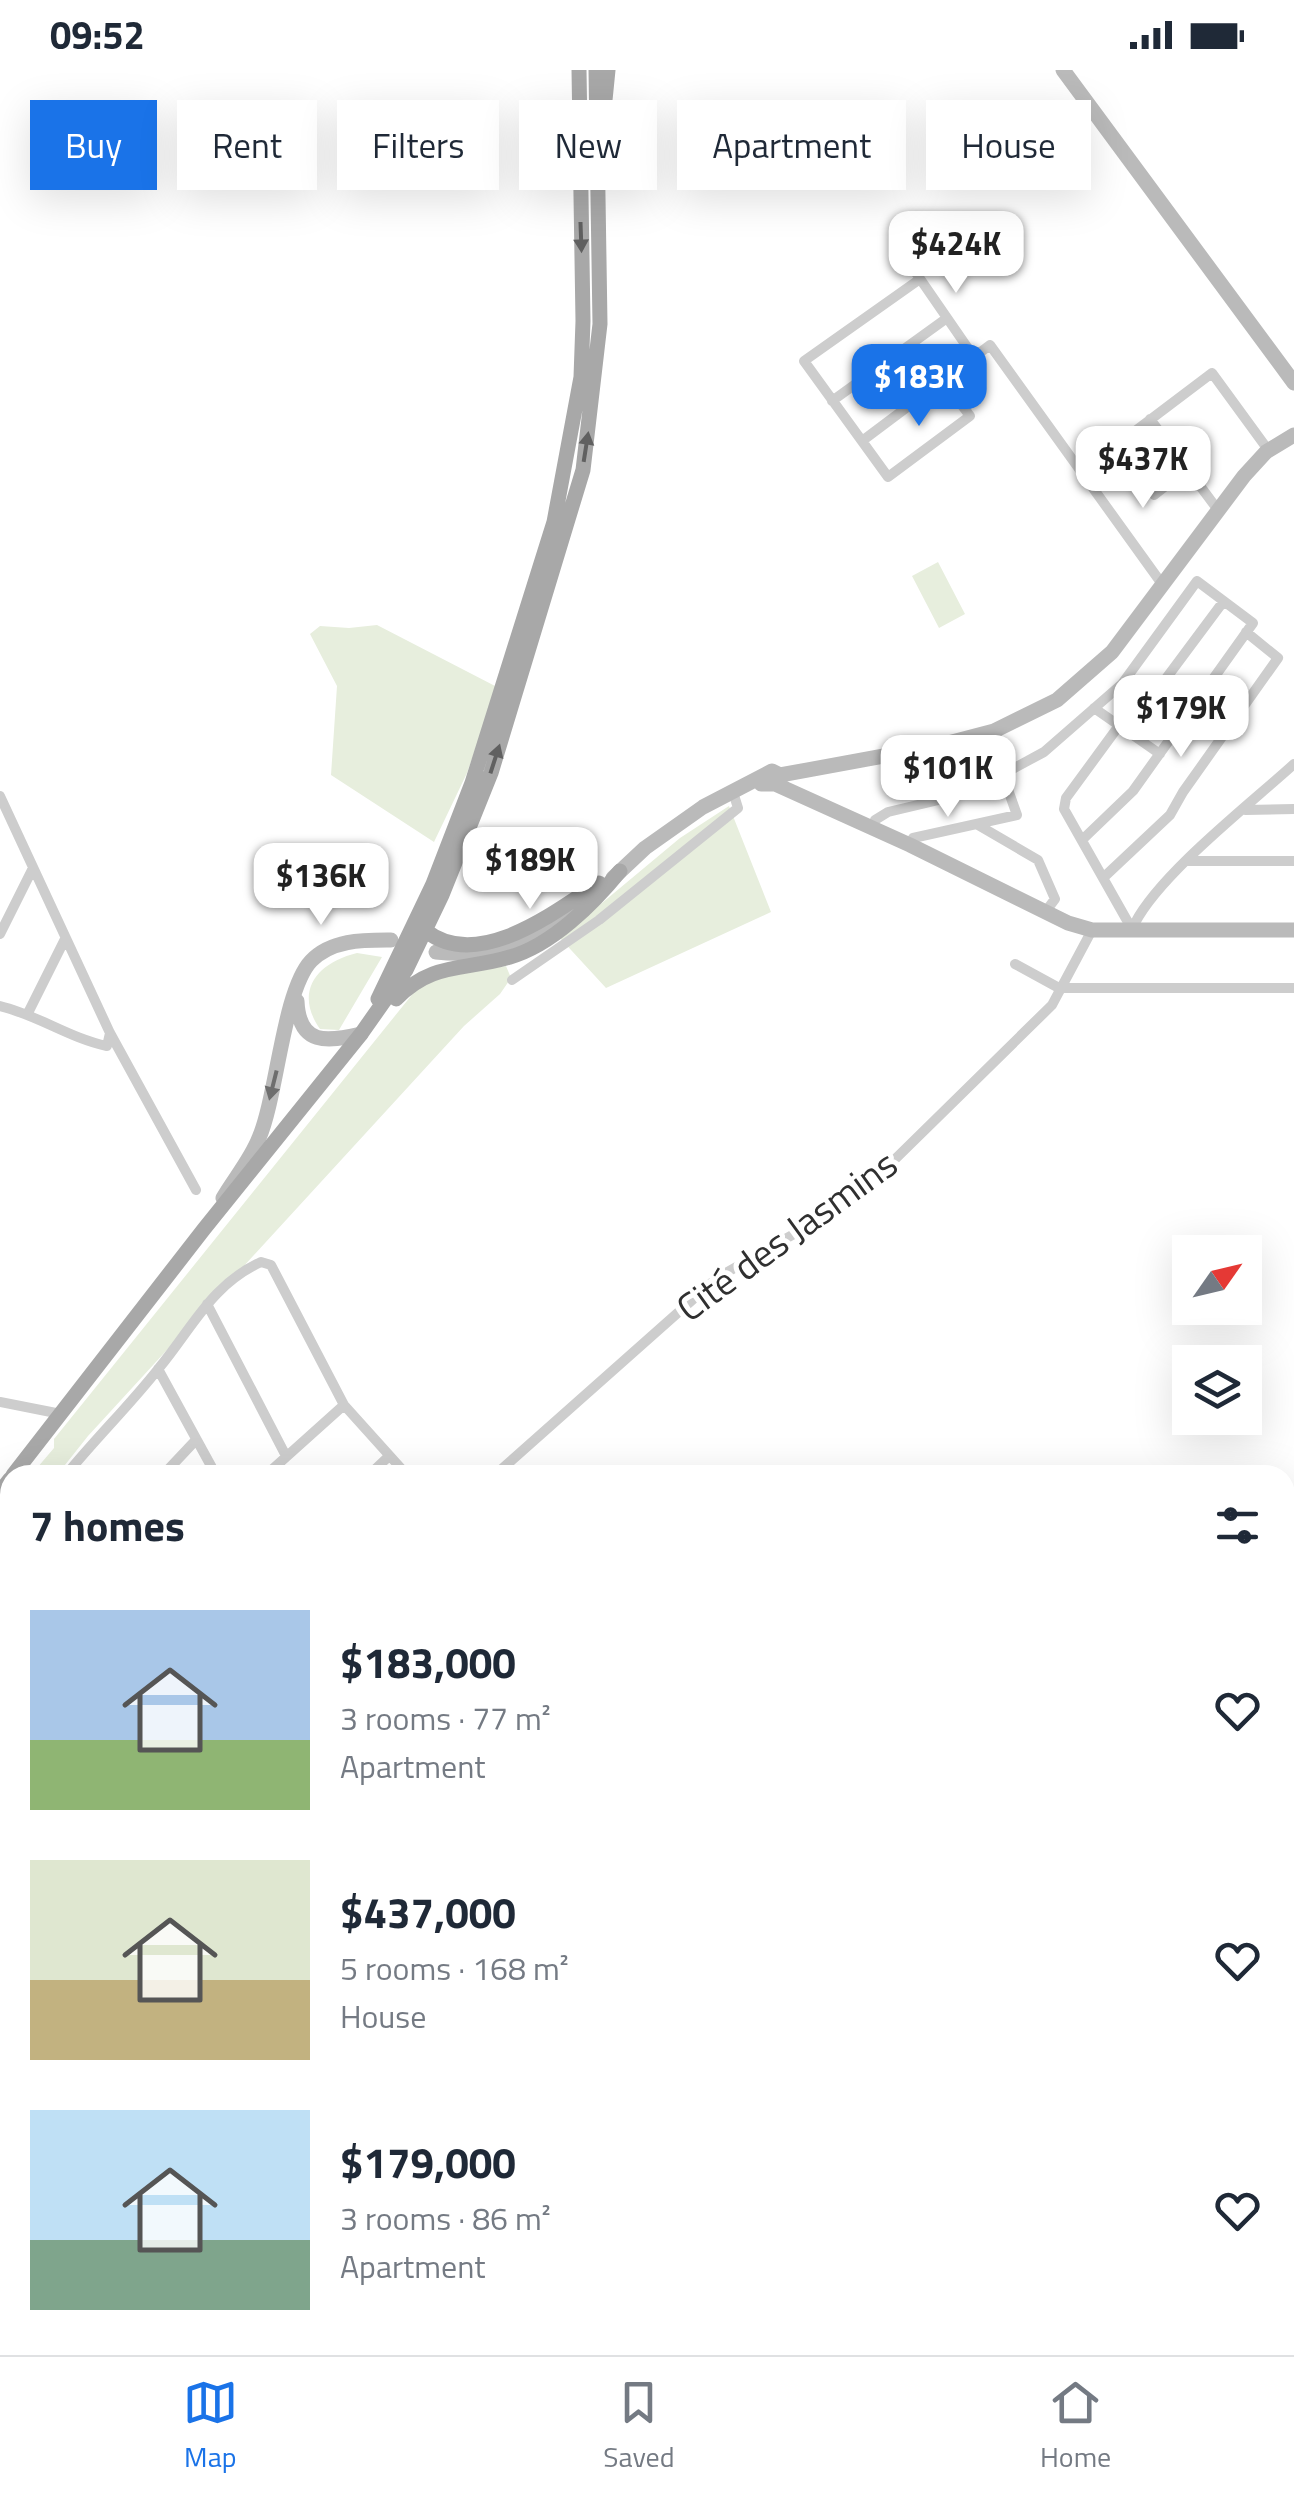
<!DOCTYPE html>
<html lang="en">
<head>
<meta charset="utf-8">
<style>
	:root { --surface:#fff; --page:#f2f2f3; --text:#1f2937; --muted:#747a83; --line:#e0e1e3; --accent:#1a73e8 }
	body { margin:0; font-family:"Titillium Web",sans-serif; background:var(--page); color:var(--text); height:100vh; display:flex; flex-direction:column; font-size:38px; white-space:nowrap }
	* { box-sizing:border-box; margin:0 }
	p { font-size:32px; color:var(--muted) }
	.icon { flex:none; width:55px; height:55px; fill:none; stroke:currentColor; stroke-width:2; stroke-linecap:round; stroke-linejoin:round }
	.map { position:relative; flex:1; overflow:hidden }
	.side { position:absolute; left:0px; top:1395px; width:1295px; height:890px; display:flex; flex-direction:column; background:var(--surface); border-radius:30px 30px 0 0; box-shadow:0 10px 40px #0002 }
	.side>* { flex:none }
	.hud { position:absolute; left:30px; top:30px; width:1235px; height:90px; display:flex; gap:20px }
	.needle { width:65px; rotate:56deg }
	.controls { position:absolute; left:1172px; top:1165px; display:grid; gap:20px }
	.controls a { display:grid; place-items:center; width:90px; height:90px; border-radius:0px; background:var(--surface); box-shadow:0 10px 40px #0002; font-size:50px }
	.price { position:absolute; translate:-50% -85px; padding:0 22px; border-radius:20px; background:#fff; color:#222; font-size:32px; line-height:65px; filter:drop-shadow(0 2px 5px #0008) }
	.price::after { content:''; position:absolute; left:50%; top:60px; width:30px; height:22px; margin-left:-15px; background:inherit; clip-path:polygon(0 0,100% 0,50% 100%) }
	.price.active { background:var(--accent); color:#fff }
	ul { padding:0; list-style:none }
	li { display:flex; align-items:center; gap:30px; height:250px; padding:0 30px }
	li span { display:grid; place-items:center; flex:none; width:280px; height:200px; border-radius:0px; color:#555 }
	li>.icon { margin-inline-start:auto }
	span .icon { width:120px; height:120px; fill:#fffc; stroke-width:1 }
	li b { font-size:42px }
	h2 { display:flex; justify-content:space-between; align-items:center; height:120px; padding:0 30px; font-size:42px }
	.chip { padding:0 35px; border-radius:0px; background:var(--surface); box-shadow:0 10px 40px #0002; font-size:35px; line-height:90px }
	.chip.active { background:var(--accent); color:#fff }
	.status { display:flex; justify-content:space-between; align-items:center; height:70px; padding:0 50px; background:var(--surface); direction:ltr }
	.status svg { height:28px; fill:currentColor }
	.tabs { display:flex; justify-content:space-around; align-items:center; height:140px; border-top:2px solid var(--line); background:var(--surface); font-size:28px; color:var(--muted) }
	.tabs a { display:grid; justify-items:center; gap:5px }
	.tabs .active { color:var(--accent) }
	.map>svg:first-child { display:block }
	.green { fill:#e7eedd }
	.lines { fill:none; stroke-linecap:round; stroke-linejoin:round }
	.stream { stroke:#c9e2ee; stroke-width:2.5 }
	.street { stroke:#cdcdcd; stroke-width:10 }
	.secondary { stroke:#bababa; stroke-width:15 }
	.primary { stroke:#a8a8a8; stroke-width:15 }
	.oneway { fill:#606060 }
	.oneway2 { fill:#6e6e6e }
	.labels { text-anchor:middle; stroke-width:10; stroke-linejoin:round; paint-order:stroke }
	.street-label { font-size:38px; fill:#303030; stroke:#fff }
</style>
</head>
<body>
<div class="status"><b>09:52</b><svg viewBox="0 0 49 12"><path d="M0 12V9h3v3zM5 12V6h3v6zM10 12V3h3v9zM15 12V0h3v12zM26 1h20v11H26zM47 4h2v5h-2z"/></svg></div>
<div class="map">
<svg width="1294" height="2285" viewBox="0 0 1294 2285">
	<rect width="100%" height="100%" fill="#fff"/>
	<path class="green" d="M938,492L965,544L939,558L912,506Z
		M377,555L497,617L467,703L434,772L331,705L337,616L310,564L320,556L349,558Z
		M729,736L771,842L606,918L560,868L680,768Z
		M357,883L382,887L339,960L320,959C294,922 316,893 357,883Z
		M506,896L511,908L500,924L464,956L88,1366L57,1405H31L54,1378V1369L419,916L442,906Z"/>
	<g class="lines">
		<path class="stream" d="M1139,2275L1166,2285
			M886,2285L908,2275"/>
		<path class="street" d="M905,187L974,287
			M920,209L804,291L888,407L970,346L943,310
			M832,331L947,248
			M1150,349L1218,440
			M862,371L990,275L1162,514
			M1115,376L1154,425L1187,399
			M1081,402L1212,303L1269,381
			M1122,614L1180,656
			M1147,634L1223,532
			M1094,638L1160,684
			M1118,657L1066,728L1064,739L1129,854
			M1005,703L1044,682L1122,614L1197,511L1253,553L1133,721L1082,770
			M0,726L110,963L196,1120
			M1245,740L1294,739
			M875,750L888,742L1006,714
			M978,755L1038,790L1055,829L1049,837
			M913,768L1017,745L1006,714L995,660
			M1189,791H1294
			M1103,808L1170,745L1183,722L1278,588L1246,562
			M1135,853C1161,803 1250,734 1294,694
			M0,864L33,798
			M1015,894L1059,918H1294
			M512,910L599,850L738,738L733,722
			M0,936C38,945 69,968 107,976L110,963
			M28,943L65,869
			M207,1234L286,1386
			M158,1299L216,1405
			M0,1332L61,1344
			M66,1405C96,1368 130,1335 159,1298C193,1257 211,1215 261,1192L271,1195L344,1335L407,1405
			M163,1405L195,1371
			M266,1405L344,1335
			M369,1405L389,1386
			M495,1405L717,1208L808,1156L884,1100L1052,935L1092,860
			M0,1485L10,1474
			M0,1531L10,1540
			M0,1629L10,1637
			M0,1743L10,1729
			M0,1821L10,1829
			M0,1873L10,1865
			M1285,1929L1294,1894
			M1285,2055L1294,2045
			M0,2138L10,2140
			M52,2275L63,2285
			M554,2275L630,2285
			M681,2275L700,2285
			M757,2275L767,2285
			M342,2285L343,2275
			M417,2285L418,2275
			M512,2285L513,2275
			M663,2285L676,2275
			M1108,2285L1117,2275"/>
		<path class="secondary" d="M1063,0L1294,313
			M761,714H775L910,775L1068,853L1092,860H1294
			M613,808L645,778L703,737L772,701L780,705L933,677L994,661L1057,630L1112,582L1244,406L1266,382L1294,365
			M436,882C500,889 534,868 583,831
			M297,931C299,976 327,972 361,964
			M223,1128C234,1109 251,1089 259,1068C277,1027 283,921 311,891C332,869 365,870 391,870"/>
		<path class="primary" d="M605,30L608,0
			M426,861C478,902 555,842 599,813
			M378,929L433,814L472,713L554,452L581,307L583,251L579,0
			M396,929C433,891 465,901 510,887C552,875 593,834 620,801
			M13,1405L204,1159L361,964L406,900L442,825L491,703L583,400L600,254L596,0
			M0,1422L10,1409"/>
	</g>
	<defs><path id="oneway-solid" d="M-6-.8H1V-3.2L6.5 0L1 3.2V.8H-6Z" transform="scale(2.5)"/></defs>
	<g class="oneway">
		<use href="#oneway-solid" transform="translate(581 167) rotate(88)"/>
		<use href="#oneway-solid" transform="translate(586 377) rotate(-81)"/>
		<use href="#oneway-solid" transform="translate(495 689) rotate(-72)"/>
	</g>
	<use class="oneway2" href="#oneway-solid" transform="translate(273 1015) rotate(104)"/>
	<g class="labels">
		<g class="street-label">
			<text transform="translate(787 1166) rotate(-36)" y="13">Cité des Jasmins</text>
		</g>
	</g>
</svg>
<div class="controls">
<a><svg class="needle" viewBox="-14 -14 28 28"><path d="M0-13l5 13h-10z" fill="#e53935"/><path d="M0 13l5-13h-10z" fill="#747a83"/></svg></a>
<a><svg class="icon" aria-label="layers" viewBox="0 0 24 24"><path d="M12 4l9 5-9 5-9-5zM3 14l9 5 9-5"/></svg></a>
</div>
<b class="price" style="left:956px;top:226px">$424K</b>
<b class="price active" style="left:919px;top:359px">$183K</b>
<b class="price" style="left:1143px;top:441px">$437K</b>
<b class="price" style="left:1181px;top:690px">$179K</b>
<b class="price" style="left:948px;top:750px">$101K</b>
<b class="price" style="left:530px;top:842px">$189K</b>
<b class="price" style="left:321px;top:858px">$136K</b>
<div class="hud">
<a class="chip active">Buy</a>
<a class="chip">Rent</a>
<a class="chip">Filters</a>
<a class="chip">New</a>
<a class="chip">Apartment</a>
<a class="chip">House</a>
</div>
<section class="side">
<h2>7 homes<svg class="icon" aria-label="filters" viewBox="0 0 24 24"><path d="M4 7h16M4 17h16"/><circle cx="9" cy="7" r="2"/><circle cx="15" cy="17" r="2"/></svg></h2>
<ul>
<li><span style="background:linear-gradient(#a9c7e8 65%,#8fb573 0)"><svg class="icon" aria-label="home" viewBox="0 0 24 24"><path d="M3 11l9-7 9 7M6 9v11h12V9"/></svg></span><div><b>$183,000</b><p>3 rooms · 77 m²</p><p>Apartment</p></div><svg class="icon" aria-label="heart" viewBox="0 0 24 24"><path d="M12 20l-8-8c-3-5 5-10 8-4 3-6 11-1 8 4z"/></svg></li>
<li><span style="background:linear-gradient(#dfe7d0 60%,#c2b280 0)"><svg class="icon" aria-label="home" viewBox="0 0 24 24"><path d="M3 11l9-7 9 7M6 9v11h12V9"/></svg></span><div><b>$437,000</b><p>5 rooms · 168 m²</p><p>House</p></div><svg class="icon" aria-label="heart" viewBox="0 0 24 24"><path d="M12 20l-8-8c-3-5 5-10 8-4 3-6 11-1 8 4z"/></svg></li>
<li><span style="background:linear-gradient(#bfe0f5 65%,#7fa58c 0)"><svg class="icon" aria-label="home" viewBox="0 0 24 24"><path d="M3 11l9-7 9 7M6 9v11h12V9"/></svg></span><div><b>$179,000</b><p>3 rooms · 86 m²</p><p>Apartment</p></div><svg class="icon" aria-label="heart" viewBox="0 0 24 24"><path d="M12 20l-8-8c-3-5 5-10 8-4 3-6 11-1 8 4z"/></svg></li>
</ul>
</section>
</div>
<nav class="tabs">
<a class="active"><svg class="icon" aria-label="map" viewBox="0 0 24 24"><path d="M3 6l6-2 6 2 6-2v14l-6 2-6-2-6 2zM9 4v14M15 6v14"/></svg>Map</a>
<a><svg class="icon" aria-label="saved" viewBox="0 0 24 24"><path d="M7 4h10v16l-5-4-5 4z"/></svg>Saved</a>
<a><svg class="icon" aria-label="home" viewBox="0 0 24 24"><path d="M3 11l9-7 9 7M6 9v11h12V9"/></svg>Home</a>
</nav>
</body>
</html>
